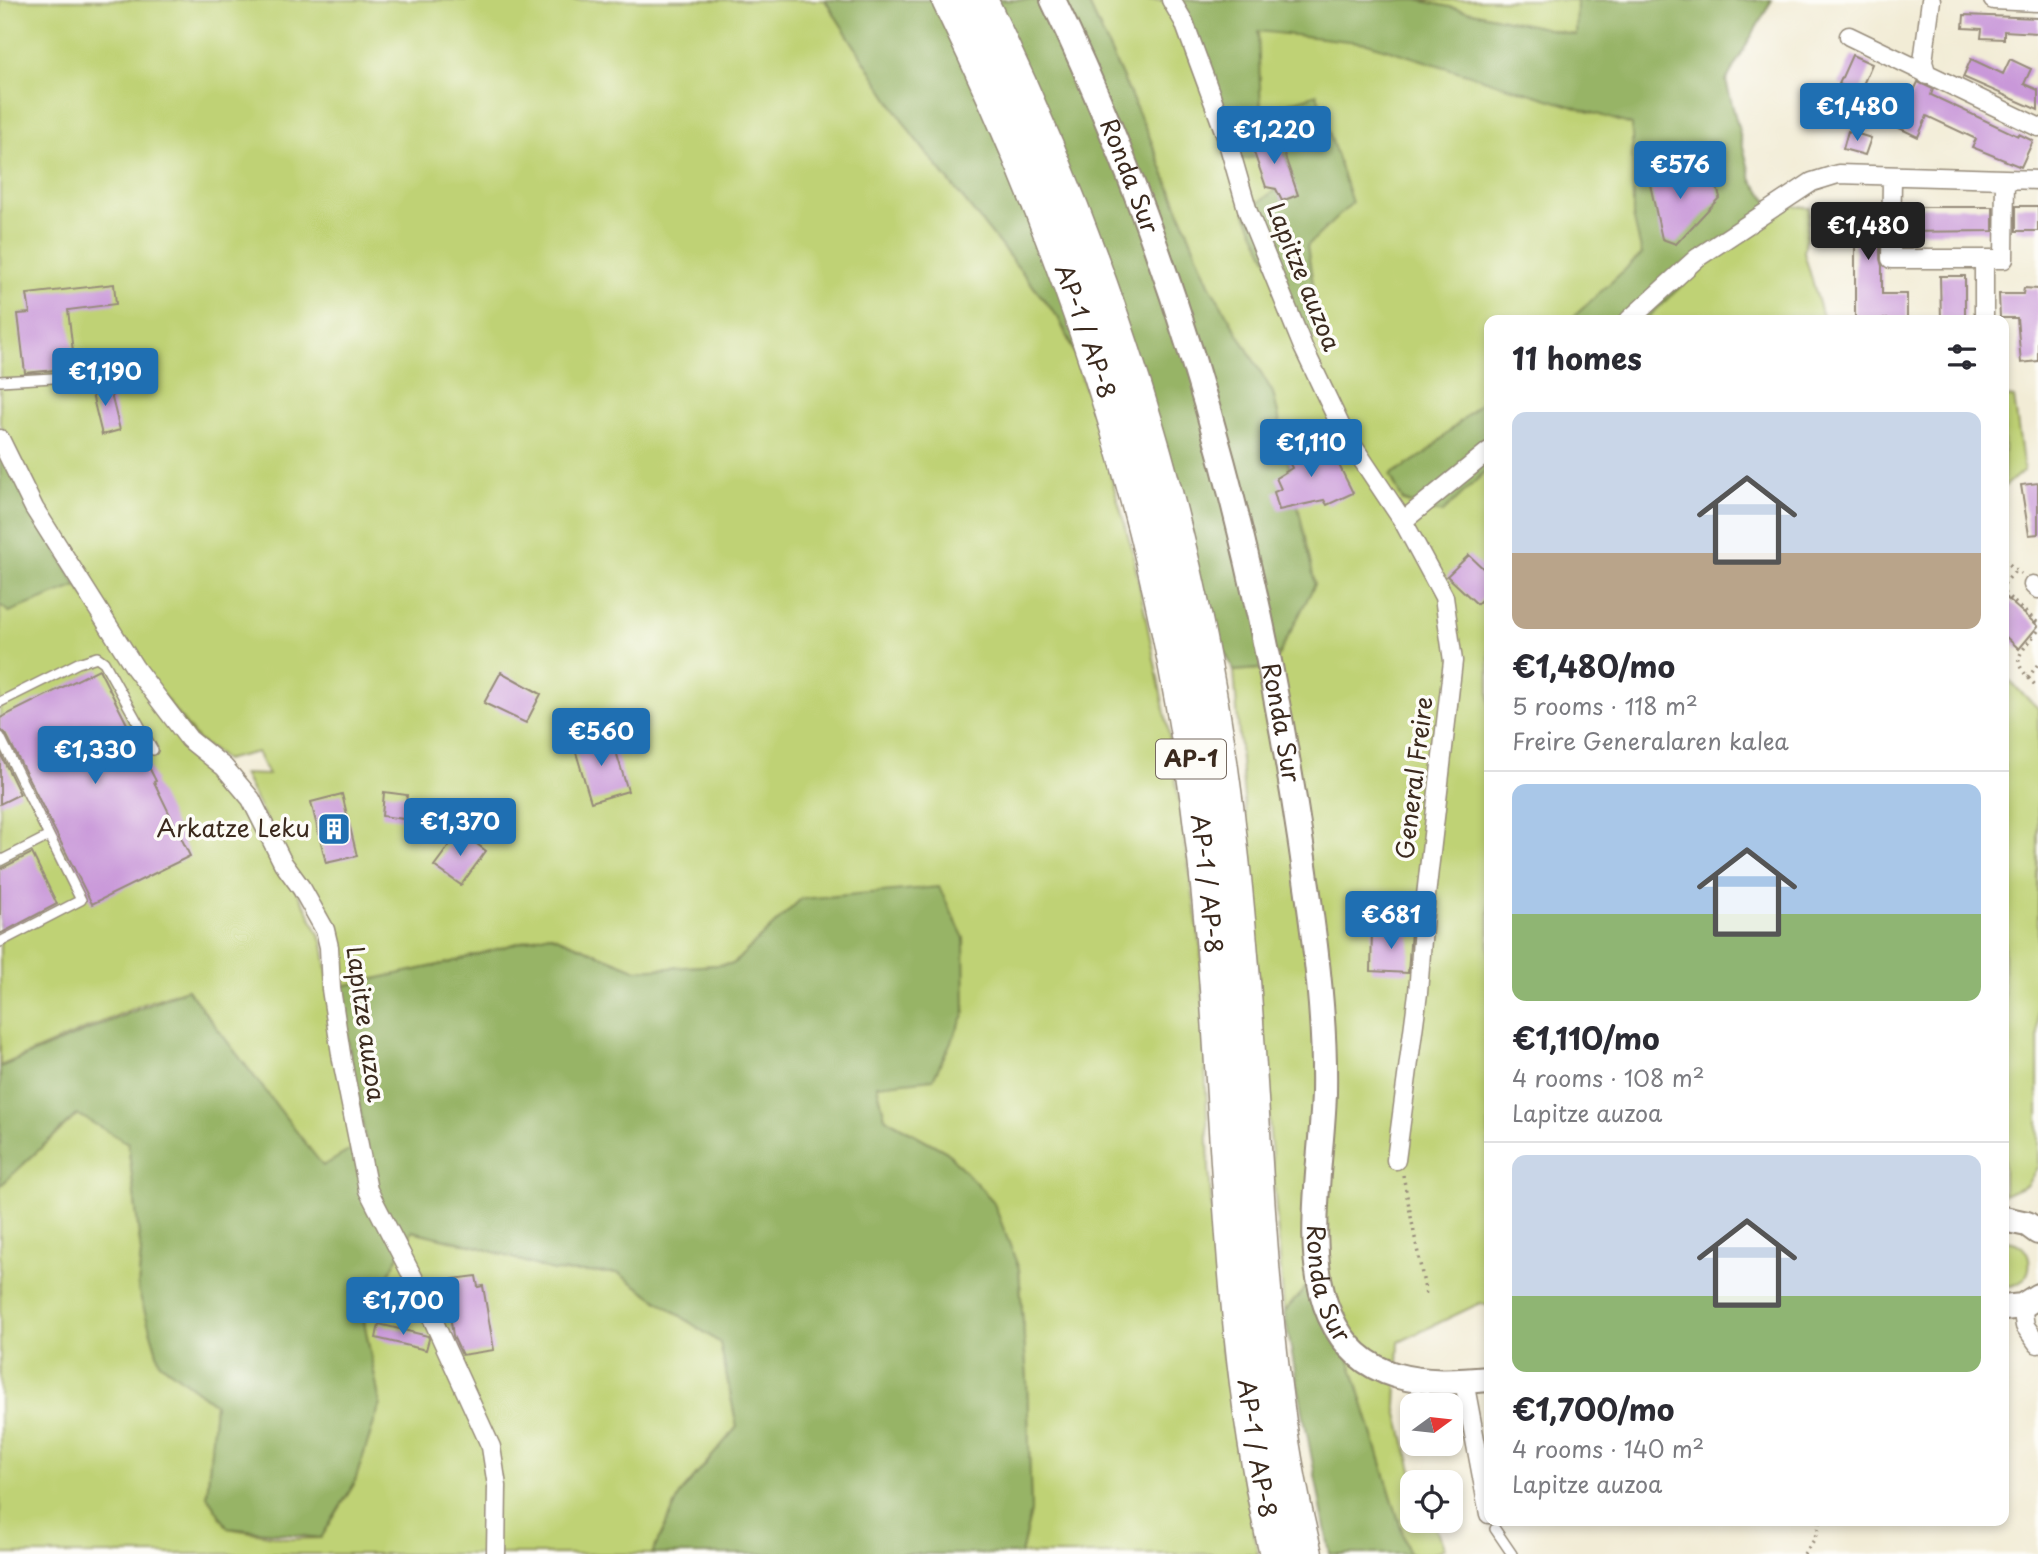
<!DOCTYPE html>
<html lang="en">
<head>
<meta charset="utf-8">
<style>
	:root { --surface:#fff; --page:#f7f7f7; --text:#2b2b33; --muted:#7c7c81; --line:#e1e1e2; --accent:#1f6fb2 }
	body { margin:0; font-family:"Playpen Sans",sans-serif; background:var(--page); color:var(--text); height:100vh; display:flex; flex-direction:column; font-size:26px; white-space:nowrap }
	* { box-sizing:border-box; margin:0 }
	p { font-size:23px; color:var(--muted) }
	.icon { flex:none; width:38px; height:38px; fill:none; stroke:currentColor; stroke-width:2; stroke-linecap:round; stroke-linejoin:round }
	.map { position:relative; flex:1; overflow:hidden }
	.drawer { position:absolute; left:1484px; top:315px; width:525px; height:1211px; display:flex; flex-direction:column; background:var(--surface); border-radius:14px; box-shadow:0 4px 10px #0003 }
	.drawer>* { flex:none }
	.needle { width:46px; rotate:75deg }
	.tools { position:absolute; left:1400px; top:1393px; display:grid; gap:14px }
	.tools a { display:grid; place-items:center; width:63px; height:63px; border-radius:14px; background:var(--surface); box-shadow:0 4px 10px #0003; font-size:35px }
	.price { position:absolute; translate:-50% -60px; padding:0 16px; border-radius:7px; background:var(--accent); color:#fff; font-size:23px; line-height:46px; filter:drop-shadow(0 2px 4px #0008) }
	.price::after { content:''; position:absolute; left:50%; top:42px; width:21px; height:16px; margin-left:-10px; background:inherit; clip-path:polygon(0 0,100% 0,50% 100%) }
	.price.selected { background:#222; color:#fff }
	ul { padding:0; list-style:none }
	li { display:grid; align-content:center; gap:14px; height:371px; padding:0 28px }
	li+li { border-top:2px solid var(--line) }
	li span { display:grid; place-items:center; height:217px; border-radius:14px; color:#555 }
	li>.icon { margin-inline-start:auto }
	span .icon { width:126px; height:126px; fill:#fffc; stroke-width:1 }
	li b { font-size:30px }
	h2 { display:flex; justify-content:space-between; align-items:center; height:84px; padding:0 28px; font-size:30px }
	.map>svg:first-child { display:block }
	.green { fill:#bfd275; stroke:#7d7e4a; stroke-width:2 }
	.forest { fill:#97b466; stroke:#696f42; stroke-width:2 }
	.building { fill:#c998d9 }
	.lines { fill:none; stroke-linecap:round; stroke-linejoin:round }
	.lane-casing { stroke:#968b7a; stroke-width:12 }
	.street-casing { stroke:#968b7a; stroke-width:21 }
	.secondary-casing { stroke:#968b7a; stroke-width:28 }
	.highway-casing { stroke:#968b7a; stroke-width:35 }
	.path { stroke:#968b7a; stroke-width:3.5; stroke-dasharray:2 5; stroke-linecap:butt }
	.lane { stroke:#fff; stroke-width:9 }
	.street { stroke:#fff; stroke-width:18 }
	.secondary { stroke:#fff; stroke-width:24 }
	.highway { stroke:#fff; stroke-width:32 }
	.labels { text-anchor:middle; stroke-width:7; stroke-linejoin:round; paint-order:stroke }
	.shield { fill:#fdfcf7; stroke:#75695f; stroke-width:2 }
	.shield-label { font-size:23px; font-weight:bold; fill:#3b2a1e }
	.street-label { font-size:24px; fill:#3b2a1e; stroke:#fdfcf7 }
	.poi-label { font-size:24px; fill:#3b2a1e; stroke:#fdfcf7; text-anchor:end }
</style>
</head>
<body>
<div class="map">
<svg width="2038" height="1554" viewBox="0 0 2038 1554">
	<rect width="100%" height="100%" fill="#fdfcf7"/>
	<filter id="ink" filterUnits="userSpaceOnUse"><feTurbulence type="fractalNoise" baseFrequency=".0143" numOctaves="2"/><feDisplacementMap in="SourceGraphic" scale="14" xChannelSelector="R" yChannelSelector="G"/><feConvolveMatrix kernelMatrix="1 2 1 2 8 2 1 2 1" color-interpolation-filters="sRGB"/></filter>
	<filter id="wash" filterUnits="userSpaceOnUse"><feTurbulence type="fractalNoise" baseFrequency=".00686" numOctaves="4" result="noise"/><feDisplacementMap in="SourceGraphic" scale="28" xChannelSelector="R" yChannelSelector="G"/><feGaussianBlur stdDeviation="1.57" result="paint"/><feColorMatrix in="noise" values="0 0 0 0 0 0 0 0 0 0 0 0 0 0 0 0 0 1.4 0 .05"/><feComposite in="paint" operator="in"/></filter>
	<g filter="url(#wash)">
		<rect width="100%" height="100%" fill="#f2ecd6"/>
		<path class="green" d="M0,0H825L913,136L1058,317L1076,357L1132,549L1168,728L1201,948L1209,1169L1222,1352L1258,1554H1021L1031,1511L1027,1379L1019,1269L947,1152L885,1118L877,1084L801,899L733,964L637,970L549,934L448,963L338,987V949L330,927L286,860L243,774L268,775L257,752L225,760L193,736L139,667L40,507L0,423Z
			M1087,0H1698L1712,132L1770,203L1810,208L1804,253L1824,320H1489V1306L1480,1303L1399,1342L1396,1406L1415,1482H1412V1521H1432L1445,1548L1432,1554H1409L1322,1270L1284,1312L1234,671L1272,668L1271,397L1209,284L1149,136Z
			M2004,397L2014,398L2024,470L2004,487Z
			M0,452L77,586L236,788L307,909L323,943L354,1148L323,1167L187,989L146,1003L0,1066Z
			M2004,676L2038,708V1166L2027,1185L2004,1195Z
			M78,1114L128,1143L141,1252L138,1289L160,1363L215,1404L207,1496L228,1528L291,1539L321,1538L354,1484L380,1404L364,1321L412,1231L479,1247L553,1271L618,1273L720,1343L737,1427L681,1493L652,1554H0V1186Z
			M2004,1241C2038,1240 2038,1288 2004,1286Z"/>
		<path class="forest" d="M825,0H1087L1149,136L1209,284L1273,393L1277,409L1315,584L1272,668L1234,671L1058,317L913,136Z
			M1168,0H1418L1576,35L1577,0H1772L1726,81L1752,181L1770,203L1645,320H1570L1642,254L1633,216L1632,125L1367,43L1258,31L1261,112L1317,94L1352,203L1307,246L1321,333L1306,341L1245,212L1292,178L1284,152L1232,161Z
			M1489,395V468L1442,513L1403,501L1390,475L1425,454Z
			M0,449L77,586L9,612L0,605Z
			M939,887L964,938L965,1013L933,1079L877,1085L885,1118L947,1152L993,1201L1019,1269L1027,1379L1031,1511L1021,1554H652L681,1493L737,1427L720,1343L618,1273L553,1271L479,1247L412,1231L364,1321L380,1404L354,1484L321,1538L228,1528L207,1496L215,1404L160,1363L138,1289L141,1252L128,1143L77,1114L0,1186V1067L187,989L323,1166L354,1148L366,1144L338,987L448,963L549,934L637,970L733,964L801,899Z
			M1322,1269L1409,1554H1330L1284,1312Z"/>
		<g id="blocks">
			<path class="building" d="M1964,15L2038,18V33L2004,31V39L1981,38L1982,29L1963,28Z
				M1852,55L1872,64L1859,94L1839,84Z
				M1971,59L2003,74L2010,59L2031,69L2024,84L2038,90V110L1963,77Z
				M1918,82L1933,89L1931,95L2018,136L2019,134L2033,141L2021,167L1972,147L1976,139L1927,116L1918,137L1897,127Z
				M1848,131L1871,138L1865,155L1843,149Z
				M1277,133L1298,195L1282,201L1276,189L1266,187L1250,141Z
				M1659,164L1716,185L1720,197L1676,244L1662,239L1648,175Z
				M1837,205H1880V259L1882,266V294H1907V319H1855V231H1828V207H1837Z
				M2016,206H2038V231H2016Z
				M1903,207H1993V231L1903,232Z
				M1940,276H1965V320H1941Z
				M114,284L116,304L68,310L75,368L25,373L18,314L30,313L27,294Z
				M2024,288L2038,289V361L2021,363L2017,318H2000L1999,294H2023Z
				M108,382L120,430L102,435L90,386Z
				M1315,440L1326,461L1335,457L1353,493L1327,505L1324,500L1279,510L1274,492L1281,489L1276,478L1292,468L1286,456Z
				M2038,483V534L2029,535L2021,485Z
				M1469,555L1489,574V592L1477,604L1447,576Z
				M2004,596L2038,626L2019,649L2004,635Z
				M99,669L156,781L154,782L190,856L92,904L6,734L0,730V718Z
				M501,672L541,694L526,723L484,703Z
				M611,735L628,791L591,802L574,746Z
				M0,753L20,794L0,804Z
				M384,792L407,795L404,819L382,816Z
				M342,794L357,856L326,863L311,802Z
				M460,831L486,851L461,885L434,866Z
				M32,853L57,904L0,934V869Z
				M1372,930L1411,931L1408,973L1371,971Z
				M476,1276L478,1287L483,1286L494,1350L462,1355L453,1336L445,1280Z
				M379,1324L428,1336L429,1339L426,1350L376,1338Z"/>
		</g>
	</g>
	<g filter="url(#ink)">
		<use href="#blocks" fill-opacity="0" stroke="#968b7a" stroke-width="2"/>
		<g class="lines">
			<defs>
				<path id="lane" d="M0,381L71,377L88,370
					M0,702L78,663L97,657L104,662L153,750
					M0,737L49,836
					M0,861L49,836L81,900L0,942
					M1495,1529L1512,1554"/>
				<path id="street" d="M1171,0L1184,22L1226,136L1248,212L1303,347L1343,431L1403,521
					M1993,0L2038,2
					M1849,36L2038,127
					M1927,75L1923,62L1931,0
					M1892,177L1891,259H2004L2005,180
					M1629,320L1697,258L1812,182L1838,174L2038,180
					M1984,320V259
					M0,439L34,508L135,668L189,739L224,767L251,799L283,863L302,889L325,930L329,947L331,989L342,1060L368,1190L417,1285L491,1447L497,1486L496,1554
					M2033,585L2038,589
					M1396,1160L1418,993L1424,913L1453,661L1444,597L1403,521L1489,451
					M2022,1306L2025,1326L2038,1344
					M1464,1381L1489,1514"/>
				<g id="secondary">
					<path id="s1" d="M1053,0C1197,299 1274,619 1315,946C1321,995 1325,1044 1324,1093C1322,1162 1302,1253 1330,1316C1361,1385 1424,1385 1489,1379"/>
					<path d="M2004,1219L2027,1224L2038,1232"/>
					<path d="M2004,1308L2022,1306L2038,1296"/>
				</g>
				<g id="highway">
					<path id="s2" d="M948,0C1082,275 1170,554 1204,859C1231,1090 1222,1326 1276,1554"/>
					<path d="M981,0C1112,270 1203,560 1233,859C1245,971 1251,1084 1258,1196C1266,1317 1276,1436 1306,1554"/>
				</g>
			</defs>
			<use href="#lane" class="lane-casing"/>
			<use href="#street" class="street-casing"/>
			<use href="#secondary" class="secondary-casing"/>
			<use href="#highway" class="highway-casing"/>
			<path class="path" d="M2004,560L2021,574
				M2004,584L2016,570
				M2004,593L2038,623
				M2038,631C2014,660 2011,660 2038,688
				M2028,678L2038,664
				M1403,1175L1426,1295
				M1804,1554L1814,1540L1821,1521"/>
			<use href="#lane" class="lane"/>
			<use href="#street" class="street"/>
			<use href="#secondary" class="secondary"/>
			<use href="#highway" class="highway"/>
		</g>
	</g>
	<defs>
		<symbol id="building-square" viewBox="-11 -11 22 22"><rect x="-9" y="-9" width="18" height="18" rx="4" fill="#1f6fb2" stroke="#fdfcf7"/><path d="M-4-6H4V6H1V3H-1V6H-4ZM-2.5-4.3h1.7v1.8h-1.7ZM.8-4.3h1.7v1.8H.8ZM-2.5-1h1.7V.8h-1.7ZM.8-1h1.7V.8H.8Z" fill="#fff"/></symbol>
	</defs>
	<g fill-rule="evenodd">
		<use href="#building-square" x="315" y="810" width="38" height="38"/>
	</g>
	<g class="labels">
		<rect class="shield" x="1156" y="739.5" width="70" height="39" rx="5"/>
		<g class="shield-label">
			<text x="1191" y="767">AP-1</text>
		</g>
		<g class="street-label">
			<text dy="8" stroke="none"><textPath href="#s1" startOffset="192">Ronda Sur</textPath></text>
			<text transform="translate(1303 277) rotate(68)" y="8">Lapitze auzoa</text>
			<text dy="8" stroke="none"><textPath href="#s2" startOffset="359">AP-1 / AP-8</textPath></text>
			<text dy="8" stroke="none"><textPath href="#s1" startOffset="760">Ronda Sur</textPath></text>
			<text transform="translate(1415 778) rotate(-83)" y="8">General Freire</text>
			<text dy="8" stroke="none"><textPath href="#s2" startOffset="926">AP-1 / AP-8</textPath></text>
			<text transform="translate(365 1024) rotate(82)" y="8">Lapitze auzoa</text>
			<text dy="8" stroke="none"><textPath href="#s1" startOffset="1326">Ronda Sur</textPath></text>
			<text dy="8" stroke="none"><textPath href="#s2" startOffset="1493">AP-1 / AP-8</textPath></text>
		</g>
		<g class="poi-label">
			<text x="310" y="837">Arkatze Leku</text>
		</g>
	</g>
</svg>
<div class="tools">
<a><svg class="needle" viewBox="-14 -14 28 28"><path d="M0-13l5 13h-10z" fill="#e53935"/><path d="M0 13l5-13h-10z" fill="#7c7c81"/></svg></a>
<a><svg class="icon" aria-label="locate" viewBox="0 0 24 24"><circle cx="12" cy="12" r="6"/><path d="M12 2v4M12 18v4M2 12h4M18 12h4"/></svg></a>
</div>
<b class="price" style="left:1857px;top:143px">€1,480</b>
<b class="price" style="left:1274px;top:166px">€1,220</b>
<b class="price" style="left:1680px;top:201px">€576</b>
<b class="price selected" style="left:1868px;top:262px">€1,480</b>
<b class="price" style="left:105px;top:408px">€1,190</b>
<b class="price" style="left:1311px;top:479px">€1,110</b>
<b class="price" style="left:601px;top:768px">€560</b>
<b class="price" style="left:95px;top:786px">€1,330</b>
<b class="price" style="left:460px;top:858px">€1,370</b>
<b class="price" style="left:1391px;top:951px">€681</b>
<b class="price" style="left:403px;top:1337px">€1,700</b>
<section class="drawer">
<h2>11 homes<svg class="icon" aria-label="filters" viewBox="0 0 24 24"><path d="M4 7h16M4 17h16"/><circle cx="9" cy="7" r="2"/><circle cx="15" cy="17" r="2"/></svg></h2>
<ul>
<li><span style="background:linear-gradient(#c9d6e8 65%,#b9a48a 0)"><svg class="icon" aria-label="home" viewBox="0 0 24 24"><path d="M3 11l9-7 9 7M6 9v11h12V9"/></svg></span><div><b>€1,480/mo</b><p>5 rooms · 118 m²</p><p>Freire Generalaren kalea</p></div></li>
<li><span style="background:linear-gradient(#a9c7e8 60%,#8fb573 0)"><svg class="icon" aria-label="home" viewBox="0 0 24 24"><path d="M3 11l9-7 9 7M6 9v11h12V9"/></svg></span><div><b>€1,110/mo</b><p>4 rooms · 108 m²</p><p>Lapitze auzoa</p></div></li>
<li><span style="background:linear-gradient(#c9d6e8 65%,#8fb573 0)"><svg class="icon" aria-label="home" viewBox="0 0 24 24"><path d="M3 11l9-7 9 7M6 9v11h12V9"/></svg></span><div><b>€1,700/mo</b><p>4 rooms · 140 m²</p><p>Lapitze auzoa</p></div></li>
</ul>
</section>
</div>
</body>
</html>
